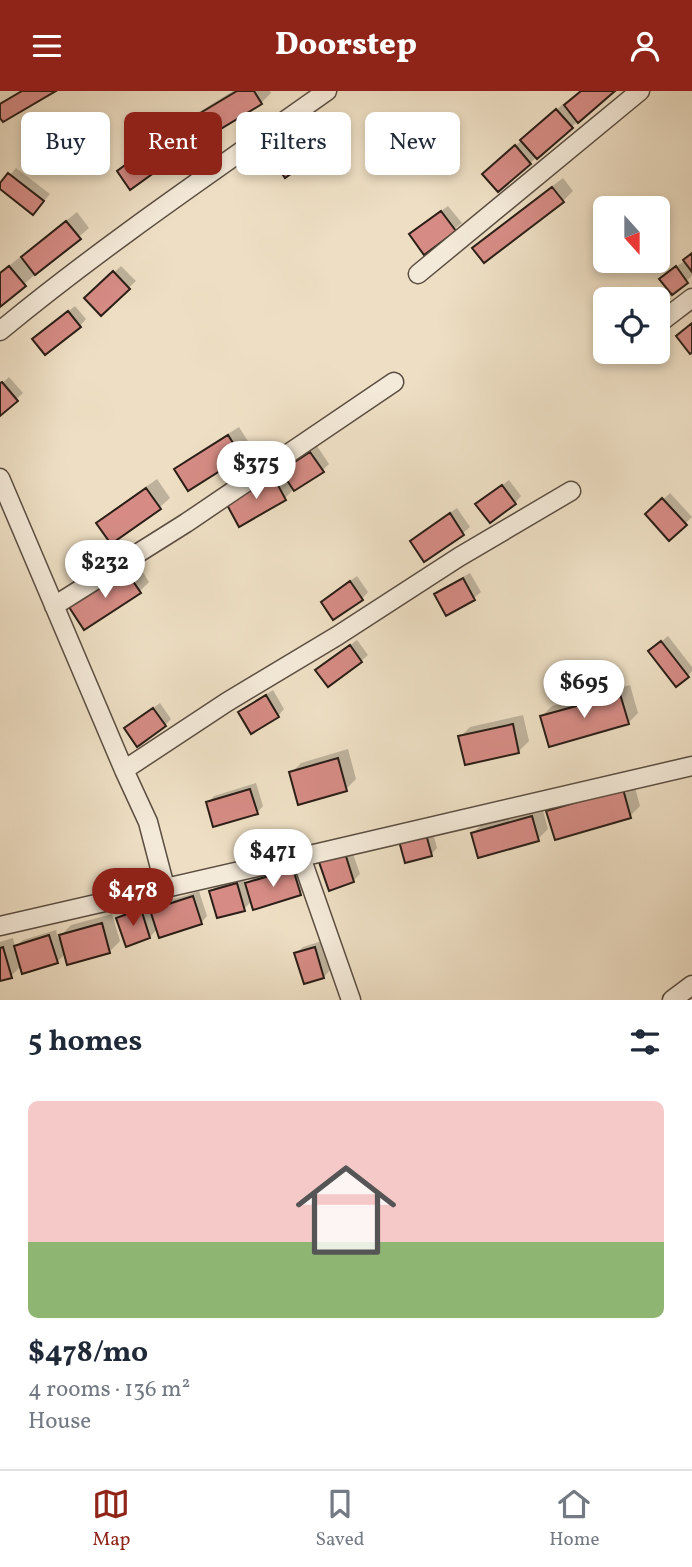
<!DOCTYPE html>
<html lang="en">
<head>
<meta charset="utf-8">
<style>
	:root { --surface:#fff; --page:#f2f2f3; --text:#1f2937; --muted:#747a83; --line:#e0e1e3; --accent:#8f2418 }
	body { margin:0; font-family:Vollkorn,serif; background:var(--page); color:var(--text); height:100vh; display:flex; flex-direction:column; font-size:26px; white-space:nowrap }
	* { box-sizing:border-box; margin:0 }
	p { font-size:23px; color:var(--muted) }
	.icon { flex:none; width:38px; height:38px; fill:none; stroke:currentColor; stroke-width:2; stroke-linecap:round; stroke-linejoin:round }
	.map { position:relative; height:909px; overflow:hidden }
	.drawer { display:flex; flex-direction:column; background:var(--surface); flex:1 }
	.drawer>* { flex:none }
	.guide { position:absolute; left:21px; top:21px; width:651px; height:63px; display:flex; gap:14px }
	.needle { width:46px; rotate:159deg }
	.tools { position:absolute; left:593px; top:105px; display:grid; gap:14px }
	.tools a { display:grid; place-items:center; width:77px; height:77px; border-radius:10px; background:var(--surface); box-shadow:0 4px 10px #0003; font-size:35px }
	.price { position:absolute; translate:-50% -60px; padding:0 16px; border-radius:24px; background:#fff; color:#222; font-size:23px; line-height:46px; filter:drop-shadow(0 2px 4px #0008) }
	.price::after { content:''; position:absolute; left:50%; top:42px; width:21px; height:16px; margin-left:-10px; background:inherit; clip-path:polygon(0 0,100% 0,50% 100%) }
	.price.current { background:var(--accent); color:#fff }
	ul { padding:0; list-style:none }
	li { display:grid; align-content:center; gap:14px; height:371px; padding:0 28px }
	li span { display:grid; place-items:center; height:217px; border-radius:10px; color:#555 }
	li>.icon { margin-inline-start:auto }
	span .icon { width:126px; height:126px; fill:#fffc; stroke-width:1 }
	li b { font-size:30px }
	h2 { display:flex; justify-content:space-between; align-items:center; height:84px; padding:0 28px; font-size:30px }
	.tag { padding:0 24px; border-radius:10px; background:var(--surface); box-shadow:0 4px 10px #0003; font-size:24px; line-height:63px }
	.tag.current { background:var(--accent); color:#fff }
	header { display:flex; justify-content:space-between; align-items:center; height:91px; padding:0 28px; background:var(--accent); color:#fff; font-size:32px; font-weight:800 }
	.tab-bar { display:flex; justify-content:space-around; align-items:center; height:98px; border-top:2px solid var(--line); background:var(--surface); font-size:19px; color:var(--muted) }
	.tab-bar a { display:grid; justify-items:center; gap:4px }
	.tab-bar .current { color:var(--accent) }
	.map>svg:first-child { display:block }
	.shadow { fill:#0003 }
	.building { fill:#d68c85; stroke:#2a1e17; stroke-width:2 }
	.lines { fill:none; stroke-linecap:round; stroke-linejoin:round }
	.minor-casing { stroke:#5b4e42; stroke-width:21 }
	.minor { stroke:#f4ead9; stroke-width:18 }
</style>
</head>
<body>
<header><svg class="icon" aria-label="menu" viewBox="0 0 24 24"><path d="M4 6h16M4 12h16M4 18h16"/></svg>Doorstep<svg class="icon" aria-label="person" viewBox="0 0 24 24"><circle cx="12" cy="8" r="4"/><path d="M4 21q1-7 8-7t8 7"/></svg></header>
<div class="map">
<svg width="692" height="909" viewBox="0 0 692 909">
	<rect width="100%" height="100%" fill="#eedfc4"/>
	<filter id="stains"><feTurbulence type="fractalNoise" baseFrequency=".00286" numOctaves="4"/><feColorMatrix values="0 0 0 0 .2 0 0 0 0 .09 0 0 0 0 .02 0 0 0 .5 -.17"/></filter>
	<radialGradient id="worn" r=".72"><stop offset=".6" stop-color="#630" stop-opacity="0"/><stop offset="1" stop-color="#630" stop-opacity=".3"/></radialGradient>
	<path class="shadow" d="M20,0H53L0,23V12Z
		M233,0H270L271,2L261,12L189,31L199,21Z
		M582,0H613L499,99L491,76L563,13L566,15Z
		M319,31L332,49L326,55L286,84L273,66L279,60Z
		M177,36L189,52L179,62L119,80L129,70Z
		M16,77L50,103L39,116L0,96Z
		M563,87L573,100L563,110L475,157L484,147Z
		M448,115L462,132L425,161L418,137Z
		M77,121L89,137L0,214V182L20,166L21,168L33,156Z
		M692,162V185L673,201L668,181L683,171Z
		M121,175L136,190L101,223L87,207Z
		M75,215L86,228L80,235L41,242Z
		M9,286L23,302L0,323V294Z
		M239,336L251,355L241,365L176,378L186,369Z
		M317,355L329,373L323,379L294,398L285,407L228,412L283,377L284,379Z
		M157,388L170,407L160,416L112,450L99,432L109,422Z
		M509,389L521,405L515,412L478,413Z
		M670,402L692,426L669,448L647,424Z
		M457,417L470,436L463,442L425,469L412,450L418,443Z
		M137,472L149,491L139,501L72,517L82,507Z
		M470,482L481,501L474,507L447,522L436,503L443,497Z
		M357,485L368,501L362,508L323,511L330,504Z
		M668,545L692,576V580L688,585L657,554Z
		M357,549L368,564L361,570L318,579Z
		M630,594L638,622L628,632L542,625L552,615Z
		M273,599L284,618L278,625L241,621L247,615Z
		M160,612L171,628L165,634L133,631Z
		M523,624L529,650L519,660L460,646L470,636Z
		M348,658L356,688L346,698L291,682L301,672Z
		M633,689L640,715L630,725L548,721L558,711Z
		M256,692L263,715L257,722L208,712L214,705Z
		M542,716L548,738L538,748L473,742L483,732Z
		M432,738L437,757L431,764L408,744Z
		M351,757L360,783L353,790L321,771Z
		M303,769L310,792L300,802L252,810L244,818L211,800L218,794L244,787L246,794L257,783Z
		M199,800L207,825L201,832L158,837L150,846L118,827L125,821L147,813L150,822L159,813Z
		M112,823L120,850L110,860L66,862L57,871L22,874L11,885L0,888V851L13,847L15,856L23,849L56,839L58,847L71,834Z
		M322,850L330,879L324,886L296,862L303,856Z"/>
	<path class="building" d="M22,0H56L3,31L0,27V13Z
		M237,0H254L262,13L199,51L187,30Z
		M581,0H615L578,32L564,14Z
		M556,18L573,37L537,68L520,49Z
		M312,36L327,57L285,87L271,66Z
		M166,44L180,63L130,99L117,80Z
		M515,54L531,73L498,101L482,83Z
		M8,82L44,110L33,124L0,98V92Z
		M552,96L564,111L484,172L472,157Z
		M441,120L456,140L424,164L409,143Z
		M66,130L81,148L35,184L21,166Z
		M692,162V181L683,169Z
		M9,175L26,195L0,216V182Z
		M676,175L688,192L672,204L659,188Z
		M113,180L130,198L101,225L84,207Z
		M68,220L81,236L45,264L32,248Z
		M692,232V262L690,263L676,245Z
		M2,291L18,310L0,325V292Z
		M228,344L242,366L188,400L174,378Z
		M310,361L324,381L294,400L281,380Z
		M273,385L286,409L239,436L226,412Z
		M502,394L516,413L490,432L475,413Z
		M146,397L161,418L111,453L96,432Z
		M662,407L687,434L669,450L645,423Z
		M450,422L464,444L424,471L410,450Z
		M126,480L141,502L84,539L69,516Z
		M463,487L475,509L446,525L434,503Z
		M350,490L363,509L333,529L321,511Z
		M661,550L689,586L676,596L648,560Z
		M350,554L362,571L328,596L315,579Z
		M620,603L629,633L549,656L540,625Z
		M266,604L279,626L251,643L238,621Z
		M153,617L166,635L137,656L124,637Z
		M513,633L519,662L465,674L458,645Z
		M338,667L347,700L298,714L289,681Z
		M250,698L258,723L213,736L206,711Z
		M623,698L631,727L555,749L546,720Z
		M532,725L539,750L478,767L471,742Z
		M426,743L432,765L405,772L399,750Z
		M345,762L354,791L329,800L319,771Z
		M293,778L301,804L253,819L245,792Z
		M237,792L245,820L217,827L209,800Z
		M193,805L202,833L159,847L150,819Z
		M141,818L150,847L126,856L116,827Z
		M102,832L110,862L67,874L59,844Z
		M49,844L58,872L22,883L14,855Z
		M3,856L12,887L0,890V857Z
		M315,856L324,887L304,893L294,862Z"/>
	<g class="lines">
		<defs>
			<path id="minor" d="M418,183L640,0
				M658,233L692,207
				M0,240C104,154 217,78 327,0
				M0,387L124,679L148,731L165,796
				M54,515L186,432L394,291
				M124,679L227,611L337,545L459,466L571,400
				M301,766L692,675
				M0,835L301,766L351,909
				M672,909L692,894"/>
		</defs>
		<use href="#minor" class="minor-casing"/>
		<use href="#minor" class="minor"/>
	</g>
	<rect width="100%" height="100%" filter="url(#stains)"/>
	<rect width="100%" height="100%" fill="url(#worn)"/>
</svg>
<div class="tools">
<a><svg class="needle" viewBox="-14 -14 28 28"><path d="M0-13l5 13h-10z" fill="#e53935"/><path d="M0 13l5-13h-10z" fill="#747a83"/></svg></a>
<a><svg class="icon" aria-label="locate" viewBox="0 0 24 24"><circle cx="12" cy="12" r="6"/><path d="M12 2v4M12 18v4M2 12h4M18 12h4"/></svg></a>
</div>
<b class="price" style="left:256px;top:410px">$375</b>
<b class="price" style="left:105px;top:509px">$232</b>
<b class="price" style="left:584px;top:629px">$695</b>
<b class="price" style="left:273px;top:798px">$471</b>
<b class="price current" style="left:133px;top:837px">$478</b>
<div class="guide">
<a class="tag">Buy</a>
<a class="tag current">Rent</a>
<a class="tag">Filters</a>
<a class="tag">New</a>
</div>
</div>
<section class="drawer">
<h2>5 homes<svg class="icon" aria-label="filters" viewBox="0 0 24 24"><path d="M4 7h16M4 17h16"/><circle cx="9" cy="7" r="2"/><circle cx="15" cy="17" r="2"/></svg></h2>
<ul>
<li><span style="background:linear-gradient(#f6c9c9 65%,#8fb573 0)"><svg class="icon" aria-label="home" viewBox="0 0 24 24"><path d="M3 11l9-7 9 7M6 9v11h12V9"/></svg></span><div><b>$478/mo</b><p>4 rooms · 136 m²</p><p>House</p></div></li>
</ul>
</section>
<nav class="tab-bar">
<a class="current"><svg class="icon" aria-label="map" viewBox="0 0 24 24"><path d="M3 6l6-2 6 2 6-2v14l-6 2-6-2-6 2zM9 4v14M15 6v14"/></svg>Map</a>
<a><svg class="icon" aria-label="saved" viewBox="0 0 24 24"><path d="M7 4h10v16l-5-4-5 4z"/></svg>Saved</a>
<a><svg class="icon" aria-label="home" viewBox="0 0 24 24"><path d="M3 11l9-7 9 7M6 9v11h12V9"/></svg>Home</a>
</nav>
</body>
</html>
